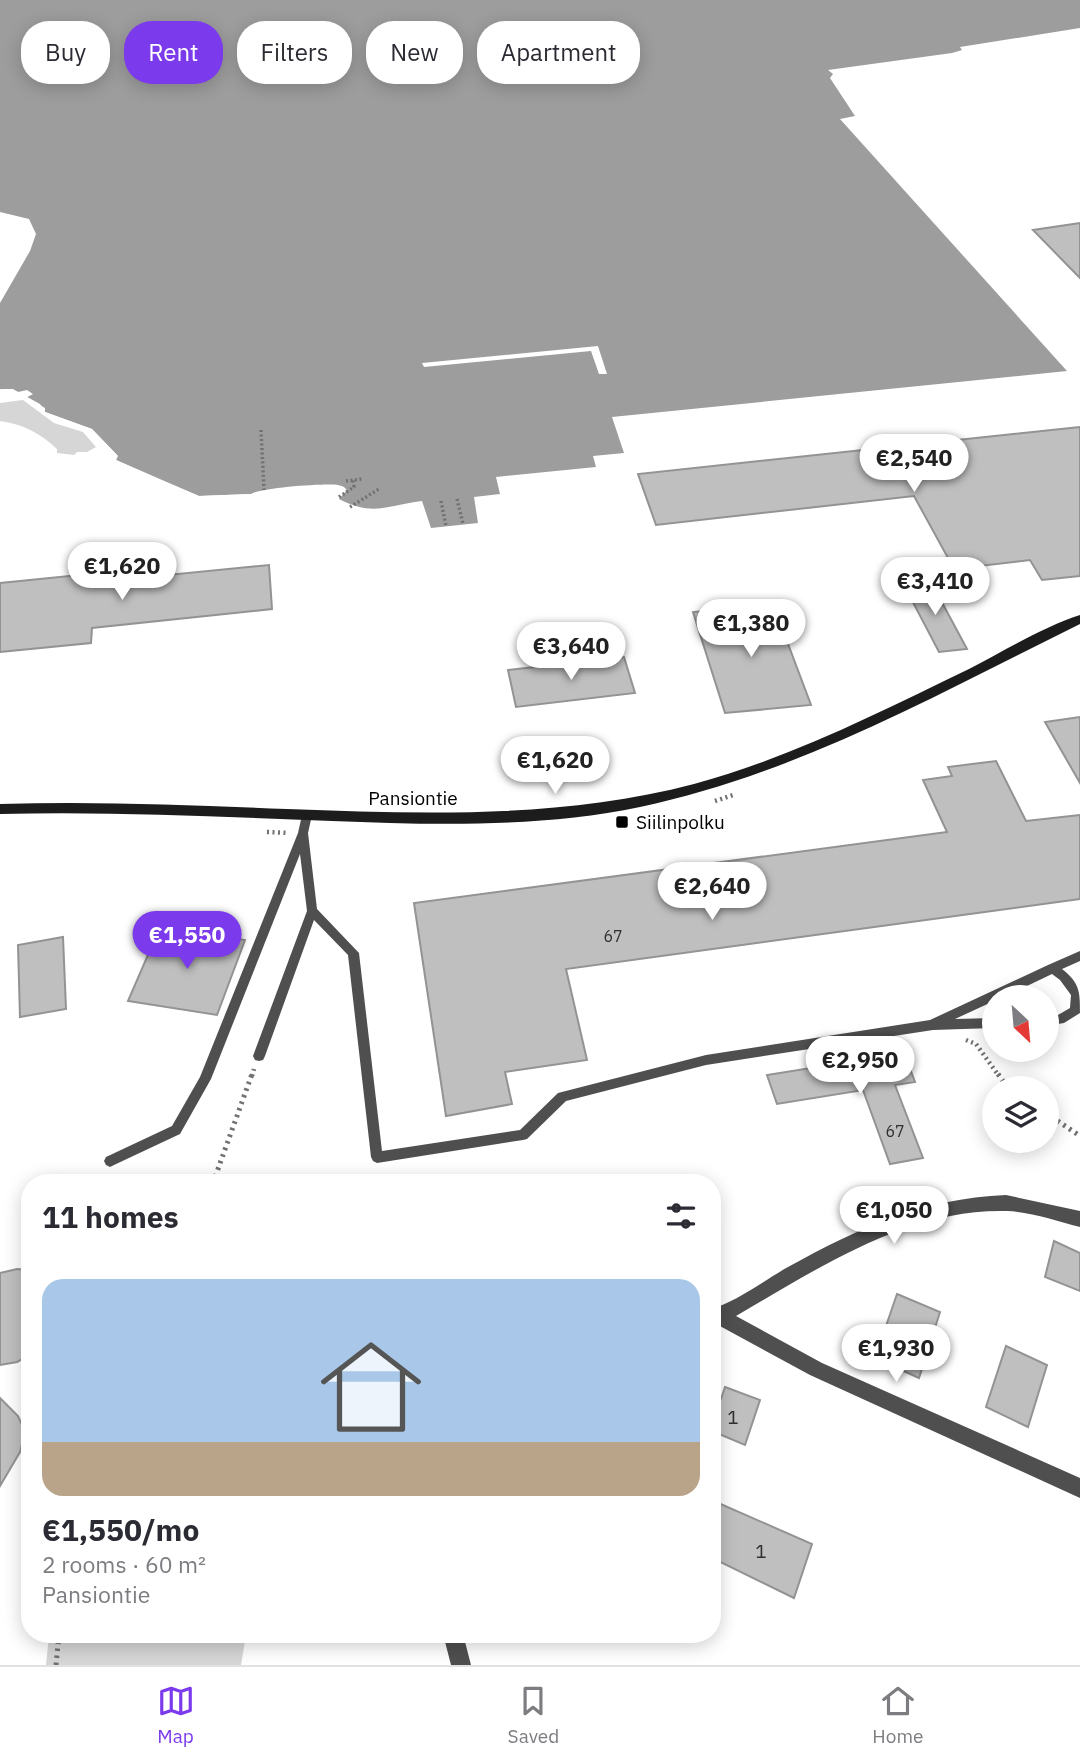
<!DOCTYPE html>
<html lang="en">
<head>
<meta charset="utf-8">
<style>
	:root { --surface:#fff; --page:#f2f2f3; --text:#2b2b33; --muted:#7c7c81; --line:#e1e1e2; --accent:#7c3aed }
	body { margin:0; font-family:"IBM Plex Sans",sans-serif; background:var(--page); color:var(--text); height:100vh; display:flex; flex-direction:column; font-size:26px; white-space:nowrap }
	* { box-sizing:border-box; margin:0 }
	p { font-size:23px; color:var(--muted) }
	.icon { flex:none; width:38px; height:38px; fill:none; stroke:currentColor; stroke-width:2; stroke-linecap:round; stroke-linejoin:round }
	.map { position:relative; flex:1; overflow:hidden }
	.drawer { position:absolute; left:21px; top:1174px; width:700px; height:469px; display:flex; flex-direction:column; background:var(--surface); border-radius:28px; box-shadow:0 4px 18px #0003 }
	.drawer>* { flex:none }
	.banner { position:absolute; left:21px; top:21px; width:700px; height:63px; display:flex; gap:14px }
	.needle { width:46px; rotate:154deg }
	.controls { position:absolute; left:982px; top:985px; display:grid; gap:14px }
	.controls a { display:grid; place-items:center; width:77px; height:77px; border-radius:50%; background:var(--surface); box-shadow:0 4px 18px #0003; font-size:35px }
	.price { position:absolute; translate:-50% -60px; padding:0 16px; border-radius:24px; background:#fff; color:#222; font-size:23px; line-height:46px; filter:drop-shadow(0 2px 4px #0008) }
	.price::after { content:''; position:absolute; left:50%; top:42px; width:21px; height:16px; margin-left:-10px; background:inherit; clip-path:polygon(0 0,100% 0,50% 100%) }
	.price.selected { background:var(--accent); color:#fff }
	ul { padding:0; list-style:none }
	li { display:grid; align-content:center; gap:14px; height:371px; padding:0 21px }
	li span { display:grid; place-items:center; height:217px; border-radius:21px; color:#555 }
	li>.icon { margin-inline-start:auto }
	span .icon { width:126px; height:126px; fill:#fffc; stroke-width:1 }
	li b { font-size:30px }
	h2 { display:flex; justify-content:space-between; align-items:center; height:84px; padding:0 21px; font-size:30px }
	.pill { padding:0 24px; border-radius:28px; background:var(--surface); box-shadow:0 4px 18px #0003; font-size:24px; line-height:63px }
	.pill.selected { background:var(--accent); color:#fff }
	.menu { display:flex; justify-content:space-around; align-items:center; height:98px; border-top:2px solid var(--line); background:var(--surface); font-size:19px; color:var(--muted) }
	.menu a { display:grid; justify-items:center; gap:4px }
	.menu .selected { color:var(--accent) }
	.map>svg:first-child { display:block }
	.green { fill:#d6d6d6 }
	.water { fill:#9d9d9d }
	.pier { fill:#fff }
	.building { fill:#bfbfbf; stroke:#939393; stroke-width:2 }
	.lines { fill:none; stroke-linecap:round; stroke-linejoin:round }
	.path-far2 { stroke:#717171; stroke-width:3.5; stroke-dasharray:2 2.5; stroke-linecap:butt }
	.path-far1 { stroke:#717171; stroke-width:4.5; stroke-dasharray:2 3.5; stroke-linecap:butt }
	.path { stroke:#717171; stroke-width:5; stroke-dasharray:2.5 4.5; stroke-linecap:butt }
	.lane { fill:#4f4f4f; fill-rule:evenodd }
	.street { fill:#4f4f4f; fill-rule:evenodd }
	.secondary { fill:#1c1c1c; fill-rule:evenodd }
	.poi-dot { fill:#000; stroke:#fff; stroke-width:2.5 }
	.labels { text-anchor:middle; stroke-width:5; stroke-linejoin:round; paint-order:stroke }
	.number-label { font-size:16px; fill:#303030 }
	.street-label { font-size:19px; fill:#000; stroke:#fff }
	.poi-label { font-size:19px; fill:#000; stroke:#fff; text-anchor:start }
	.near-number-label { font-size:19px; fill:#303030 }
</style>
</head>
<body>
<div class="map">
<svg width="1080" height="1665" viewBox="0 0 1080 1665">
	<rect width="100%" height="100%" fill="#fff"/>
	<path class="green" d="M23,400L54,423L83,432L96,447L87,452H77L74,455L57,453V449C40,433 23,424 0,421V403Z
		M49,1635V1634L246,1635L241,1665H46Z"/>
	<path class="water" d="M0,0H1080V28L960,47L962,50L952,53L828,70L833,74L830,78L855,116L840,119L1067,371L612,417L624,453L593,456L596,467L496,477L500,494L474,497L478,523L431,528L422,501C388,505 373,517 339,499L347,490C344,487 343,486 338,485C325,483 259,488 251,494L199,496L116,460L117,455L92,429L45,412V408L27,397L32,394L0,389V303L30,251L36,234L29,219L0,212Z"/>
	<path class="pier" d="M598,346L607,374H599L591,351L424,367L422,363Z
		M0,389H13L18,392L27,390L33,394L27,397L40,404L45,412L92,429L118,456L116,460L163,481L199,496L251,494L248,497L198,499L162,485L114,463V456L90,432L43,415L42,409L24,399V395L18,396Z"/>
	<path class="building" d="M1080,223V278L1033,230Z
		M1080,427V576L1042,580L1030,560L954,569L914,496L656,525L638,474Z
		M269,565L272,609L92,628L91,643L0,652V583L168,566V575Z
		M931,582L967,649L939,652L904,585Z
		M773,604L811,705L725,713L693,612Z
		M624,657L635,693L516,707L508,670Z
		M1080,717V783L1045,722Z
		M996,761L1026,821L1080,815V899L566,969L587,1060L505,1072L512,1104L446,1116L414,903L947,832L923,780L952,776L948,767Z
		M160,927L245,940L217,1015L128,1001Z
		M63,937L66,1009L20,1017L18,945Z
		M904,1053L915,1082L895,1085L923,1158L890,1164L863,1090L777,1104L767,1075Z
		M1054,1241L1080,1253V1291L1045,1277Z
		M17,1269L30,1270V1355L17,1362L0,1365V1273Z
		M897,1294L940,1312L919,1378L875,1358Z
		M1006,1346L1047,1365L1028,1427L986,1407Z
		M725,1387L760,1400L745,1445L712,1431V1395L721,1399Z
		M0,1398L18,1416L23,1427V1440L20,1452L0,1486Z
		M716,1502L812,1544L794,1598L712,1558V1515Z"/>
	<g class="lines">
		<path class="path-far2" d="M261,430L264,490
			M346,481L362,479
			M339,497L354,487L353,480
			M457,499L463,524
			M441,501L446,526
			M350,507L379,489"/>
		<path class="path-far1" d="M715,801L733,795
			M267,832L289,833
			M966,1040L976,1044L999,1076
			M252,1076L254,1069"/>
		<path class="path" d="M998,1074L1008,1088
			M1046,1113L1080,1136
			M213,1183L252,1074
			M56,1665L59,1634"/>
		<path class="lane" d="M307,811L312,815L308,833L317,909L359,953L382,1151L520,1130L558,1093L706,1055L930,1020L1048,965L1080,951V961L1062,969C1080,983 1080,992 1080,1013L1064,1023L1046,1026V1016L1058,1015L1070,1008L1071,995L1060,980L1052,974L1002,998H994V1001L955,1019L994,1018V1028L933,1030L706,1065L566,1101L527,1139L523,1140L377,1163L373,1161L371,1157L348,955L314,920L265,1056L263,1060L259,1061L255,1060L253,1056L307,911L300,854L211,1079L180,1134L114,1165L110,1167L106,1165L104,1161L106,1157L172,1126L200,1077L298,833L302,815Z"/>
		<path class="street" d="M1006,1195L1080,1211V1227C1056,1221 1032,1212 1007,1211C908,1208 819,1268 736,1316L822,1363L1080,1478V1498L810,1375L718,1325L712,1326V1308C733,1304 768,1278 788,1267C861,1227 921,1199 1006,1195Z
			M443,1634H463L471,1665H451Z"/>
		<path class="secondary" d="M1080,615V624C938,694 797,774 640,807C539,828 434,825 332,821C221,817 111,811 0,814V804C96,801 191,805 287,809C424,814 560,819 694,784C790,758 880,712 969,669C1002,652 1045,626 1080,615Z"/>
	</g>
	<rect class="poi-dot" x="615" y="815" width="14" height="14" rx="3.5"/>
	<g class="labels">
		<g class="number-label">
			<text x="613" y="942">67</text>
			<text x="895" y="1137">67</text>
		</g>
		<g class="street-label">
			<text x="413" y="805">Pansiontie</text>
		</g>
		<g class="poi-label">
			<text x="636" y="829">Siilinpolku</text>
		</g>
		<g class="near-number-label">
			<text x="733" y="1424">1</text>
			<text x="761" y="1558">1</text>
		</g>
	</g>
</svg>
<div class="controls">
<a><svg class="needle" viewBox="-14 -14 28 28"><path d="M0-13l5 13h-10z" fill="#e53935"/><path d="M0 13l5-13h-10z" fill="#7c7c81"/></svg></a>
<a><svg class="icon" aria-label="layers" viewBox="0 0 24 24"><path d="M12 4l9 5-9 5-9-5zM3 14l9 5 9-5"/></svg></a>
</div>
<b class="price" style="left:914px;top:494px">€2,540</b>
<b class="price" style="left:122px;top:602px">€1,620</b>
<b class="price" style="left:935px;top:617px">€3,410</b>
<b class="price" style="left:751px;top:659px">€1,380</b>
<b class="price" style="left:571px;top:682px">€3,640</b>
<b class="price" style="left:555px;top:796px">€1,620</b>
<b class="price" style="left:712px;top:922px">€2,640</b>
<b class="price selected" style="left:187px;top:971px">€1,550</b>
<b class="price" style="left:860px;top:1096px">€2,950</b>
<b class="price" style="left:894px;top:1246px">€1,050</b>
<b class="price" style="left:896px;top:1384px">€1,930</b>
<div class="banner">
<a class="pill">Buy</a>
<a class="pill selected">Rent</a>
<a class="pill">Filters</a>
<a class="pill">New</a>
<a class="pill">Apartment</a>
</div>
<section class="drawer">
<h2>11 homes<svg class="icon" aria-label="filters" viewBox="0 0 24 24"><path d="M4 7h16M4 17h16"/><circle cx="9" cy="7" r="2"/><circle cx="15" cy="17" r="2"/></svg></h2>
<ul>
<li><span style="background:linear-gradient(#a9c7e8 75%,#b9a48a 0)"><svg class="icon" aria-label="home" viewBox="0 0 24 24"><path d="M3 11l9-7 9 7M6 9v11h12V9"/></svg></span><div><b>€1,550/mo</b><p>2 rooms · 60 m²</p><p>Pansiontie</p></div></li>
</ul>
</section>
</div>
<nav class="menu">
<a class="selected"><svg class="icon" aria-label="map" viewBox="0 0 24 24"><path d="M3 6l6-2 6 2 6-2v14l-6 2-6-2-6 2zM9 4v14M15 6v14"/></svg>Map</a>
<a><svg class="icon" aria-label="saved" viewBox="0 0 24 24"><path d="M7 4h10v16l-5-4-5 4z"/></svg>Saved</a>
<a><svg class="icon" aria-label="home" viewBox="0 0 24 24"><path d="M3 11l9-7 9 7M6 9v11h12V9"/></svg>Home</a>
</nav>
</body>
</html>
